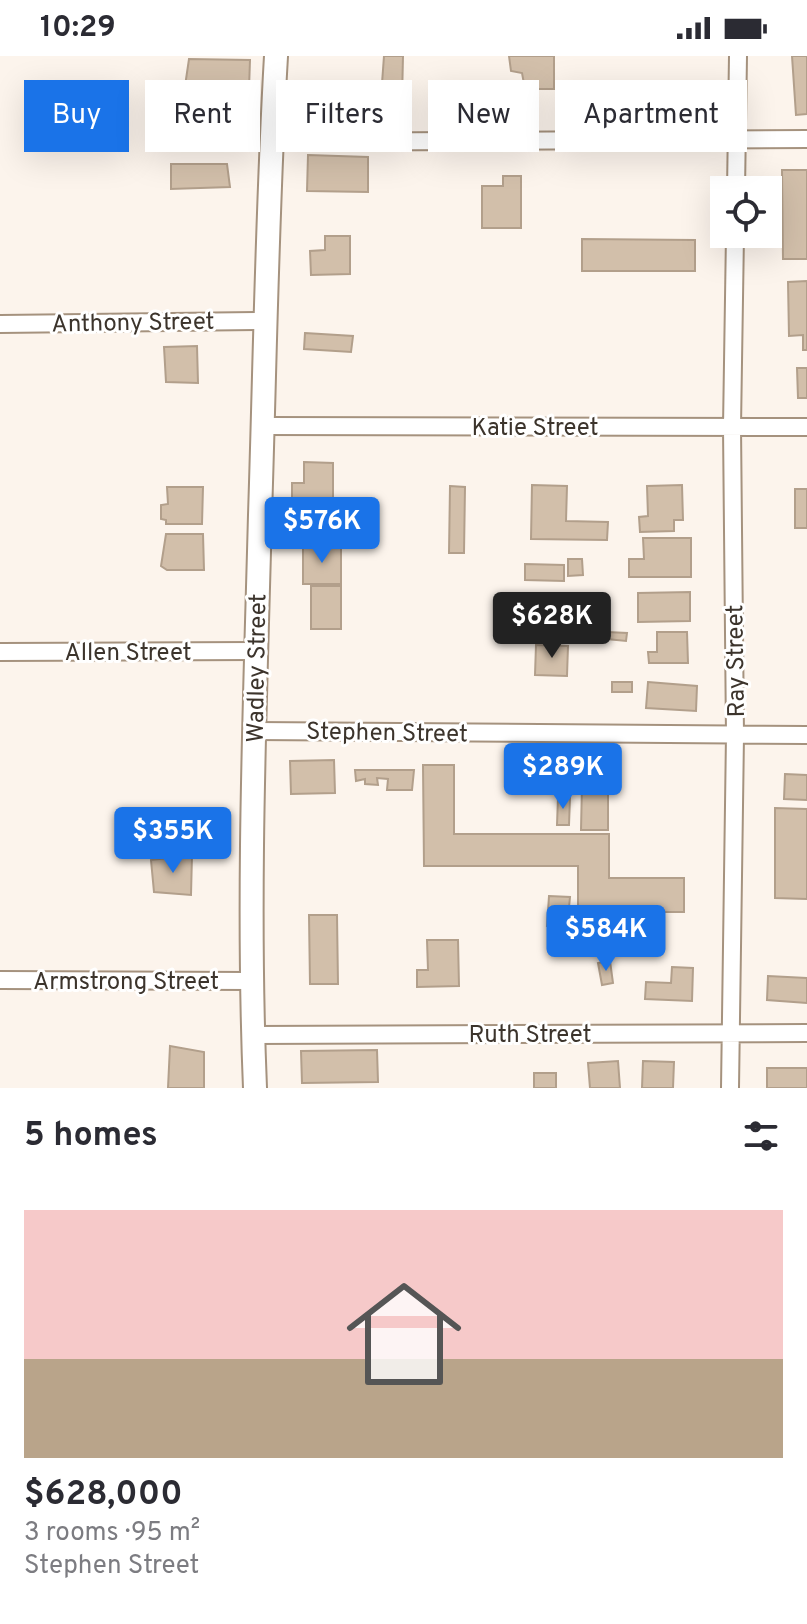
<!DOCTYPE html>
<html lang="en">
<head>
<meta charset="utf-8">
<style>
	:root { --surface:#fff; --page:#f7f7f7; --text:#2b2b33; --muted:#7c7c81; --accent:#1a73e8 }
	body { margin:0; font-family:Overpass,sans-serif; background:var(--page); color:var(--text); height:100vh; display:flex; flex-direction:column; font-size:30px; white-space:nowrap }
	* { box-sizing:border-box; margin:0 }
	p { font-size:26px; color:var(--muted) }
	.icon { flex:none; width:44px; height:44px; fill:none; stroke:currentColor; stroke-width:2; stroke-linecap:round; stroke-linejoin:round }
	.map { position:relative; height:1032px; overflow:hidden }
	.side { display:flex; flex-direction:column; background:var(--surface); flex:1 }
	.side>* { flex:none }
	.hud { position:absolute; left:24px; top:24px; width:760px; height:72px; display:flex; gap:16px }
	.buttons { position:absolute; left:710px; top:120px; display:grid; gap:16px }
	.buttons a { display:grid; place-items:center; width:72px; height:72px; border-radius:0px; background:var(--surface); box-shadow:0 8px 32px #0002; font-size:40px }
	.price { position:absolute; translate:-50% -68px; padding:0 18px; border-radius:8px; background:var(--accent); color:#fff; font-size:26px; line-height:52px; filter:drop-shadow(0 2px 4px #0008) }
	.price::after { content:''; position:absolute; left:50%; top:48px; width:24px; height:18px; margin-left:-12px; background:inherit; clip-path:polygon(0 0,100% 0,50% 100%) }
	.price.on { background:#222; color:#fff }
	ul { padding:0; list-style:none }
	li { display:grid; align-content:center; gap:16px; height:424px; padding:0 24px }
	li span { display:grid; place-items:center; height:248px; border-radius:0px; color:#555 }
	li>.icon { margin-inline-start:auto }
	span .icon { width:144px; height:144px; fill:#fffc; stroke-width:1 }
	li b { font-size:34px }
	h2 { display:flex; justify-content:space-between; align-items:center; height:96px; padding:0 24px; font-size:34px }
	.pill { padding:0 28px; border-radius:0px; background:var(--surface); box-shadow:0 8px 32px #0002; font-size:28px; line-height:72px }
	.pill.on { background:var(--accent); color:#fff }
	.status { display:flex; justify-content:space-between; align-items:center; height:56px; padding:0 40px; background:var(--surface); direction:ltr }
	.status svg { height:22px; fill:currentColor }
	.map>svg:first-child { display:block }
	.building { fill:#d2bfaa; stroke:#b29f8b; stroke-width:2 }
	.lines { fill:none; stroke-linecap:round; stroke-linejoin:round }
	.street-casing { stroke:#a5927e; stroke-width:20 }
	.secondary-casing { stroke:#a5927e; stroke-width:26 }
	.street { stroke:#fff; stroke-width:16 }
	.secondary { stroke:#fff; stroke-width:22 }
	.labels { text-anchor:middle; stroke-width:6; stroke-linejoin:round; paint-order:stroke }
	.street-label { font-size:24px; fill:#3c342c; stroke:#fff }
</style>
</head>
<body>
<div class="status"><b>10:29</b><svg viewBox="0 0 49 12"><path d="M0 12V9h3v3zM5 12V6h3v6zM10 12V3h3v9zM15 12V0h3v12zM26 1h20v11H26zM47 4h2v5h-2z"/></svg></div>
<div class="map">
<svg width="807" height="1032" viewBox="0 0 807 1032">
	<rect width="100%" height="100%" fill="#fcf4ec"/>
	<path class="building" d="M384,0H403L402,43L381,41Z
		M509,0H554V33H525L522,17L511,15Z
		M792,0H807V58L796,59Z
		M189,3L250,4L249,33L185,30Z
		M160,66L217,68L215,93L161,91Z
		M308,99L368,101V136L307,135Z
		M171,108H227L230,131L171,133Z
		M782,114H807V203H783Z
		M503,120H521V172H482V130H503Z
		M325,180H350V218L311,219L310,195L325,194Z
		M582,183L695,184V215H582Z
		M807,225V294H803V279L789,280L788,226Z
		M305,277L353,280L351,296L304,293Z
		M197,290L198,327L166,326L164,291Z
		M797,312H807V342H798Z
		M304,406L333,407V451H292V427H304Z
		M532,429L567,430L566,465L608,466L607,484L531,483Z
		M682,429L683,464H674V475L640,476L639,461L648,460L647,430Z
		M450,430L465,431L464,497H449Z
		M167,431H203L202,468H166V464L161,463V449L168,448Z
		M795,433H807V472H795Z
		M166,478H203L204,514H167L161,510Z
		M643,482H691V521H629V503H644Z
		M303,490H341V528H303Z
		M568,503H582L583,519L568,520Z
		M525,508L564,509V525L525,524Z
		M311,530H341V573H311Z
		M690,536V565L638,566V537Z
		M587,537H598V547L587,546Z
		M545,567L562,568L561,583L544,582Z
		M607,576L627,577L626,585L607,583Z
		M657,576H687L688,607H649L648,596H657Z
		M536,589L568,590L567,620L535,619Z
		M612,626H632V636H612Z
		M648,626L697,630L696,655L646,652Z
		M334,704L335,737L291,738L290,705Z
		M423,709H454V778H609V822H684V856H578V810H424Z
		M355,714H414L412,734H387L388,723L377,722L378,729L365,728V723L356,725Z
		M785,718L807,719V744L784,743Z
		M582,729L608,730V774H581Z
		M558,741L570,742L569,769H557Z
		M775,752L807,753V843L775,842Z
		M192,799L191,839L154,836L151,804Z
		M549,840L570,841L567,872L547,870Z
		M309,859H337L338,928H310Z
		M427,884H458L459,930L417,931V914H428Z
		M610,905L613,927L602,929L598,907Z
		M672,911L693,912L692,945L645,943L646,926L671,927Z
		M768,920L807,922V947L767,944Z
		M170,990L204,996V1032H168Z
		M377,994L378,1026L302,1027L301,995Z
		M618,1005L620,1032H590L588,1007Z
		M643,1005L674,1006L673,1032H642Z
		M767,1012H807V1032H767Z
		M534,1017H556V1032H534Z"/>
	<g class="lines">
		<defs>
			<path id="street" d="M271,86L807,83
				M736,134L738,0
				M0,268L265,265
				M263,370L807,371
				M0,596L256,595
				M255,675L807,679
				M0,924L251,925
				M253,979L807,977
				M730,1032L735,679L732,371L735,178"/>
			<path id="secondary" d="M255,1032C247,841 255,650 260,459C265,306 267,153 276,0"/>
		</defs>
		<use href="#street" class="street-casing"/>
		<use href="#secondary" class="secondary-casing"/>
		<use href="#street" class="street"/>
		<use href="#secondary" class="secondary"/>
	</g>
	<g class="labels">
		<g class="street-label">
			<text transform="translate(133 266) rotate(-1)" y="8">Anthony Street</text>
			<text x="535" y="379">Katie Street</text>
			<text x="128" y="604">Allen Street</text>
			<text transform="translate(735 605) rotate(-91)" y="8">Ray Street</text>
			<text transform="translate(256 612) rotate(-89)" y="8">Wadley Street</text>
			<text transform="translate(387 676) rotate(1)" y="8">Stephen Street</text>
			<text x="126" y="933">Armstrong Street</text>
			<text x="530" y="986">Ruth Street</text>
		</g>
	</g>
</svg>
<div class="buttons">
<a><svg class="icon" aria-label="locate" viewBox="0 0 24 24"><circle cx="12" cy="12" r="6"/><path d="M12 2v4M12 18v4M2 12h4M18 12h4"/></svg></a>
</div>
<b class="price" style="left:322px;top:509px">$576K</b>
<b class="price on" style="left:552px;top:604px">$628K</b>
<b class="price" style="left:563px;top:755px">$289K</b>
<b class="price" style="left:173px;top:819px">$355K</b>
<b class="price" style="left:606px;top:917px">$584K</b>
<div class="hud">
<a class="pill on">Buy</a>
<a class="pill">Rent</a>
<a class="pill">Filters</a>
<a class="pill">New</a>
<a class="pill">Apartment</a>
</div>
</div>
<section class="side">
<h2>5 homes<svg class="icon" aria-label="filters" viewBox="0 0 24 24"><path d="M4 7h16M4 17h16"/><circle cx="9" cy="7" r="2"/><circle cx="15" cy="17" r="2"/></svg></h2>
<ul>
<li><span style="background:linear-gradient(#f6c9c9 60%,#b9a48a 0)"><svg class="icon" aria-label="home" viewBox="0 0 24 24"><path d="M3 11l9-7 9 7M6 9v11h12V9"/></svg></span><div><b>$628,000</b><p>3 rooms · 95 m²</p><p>Stephen Street</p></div></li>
</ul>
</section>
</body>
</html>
